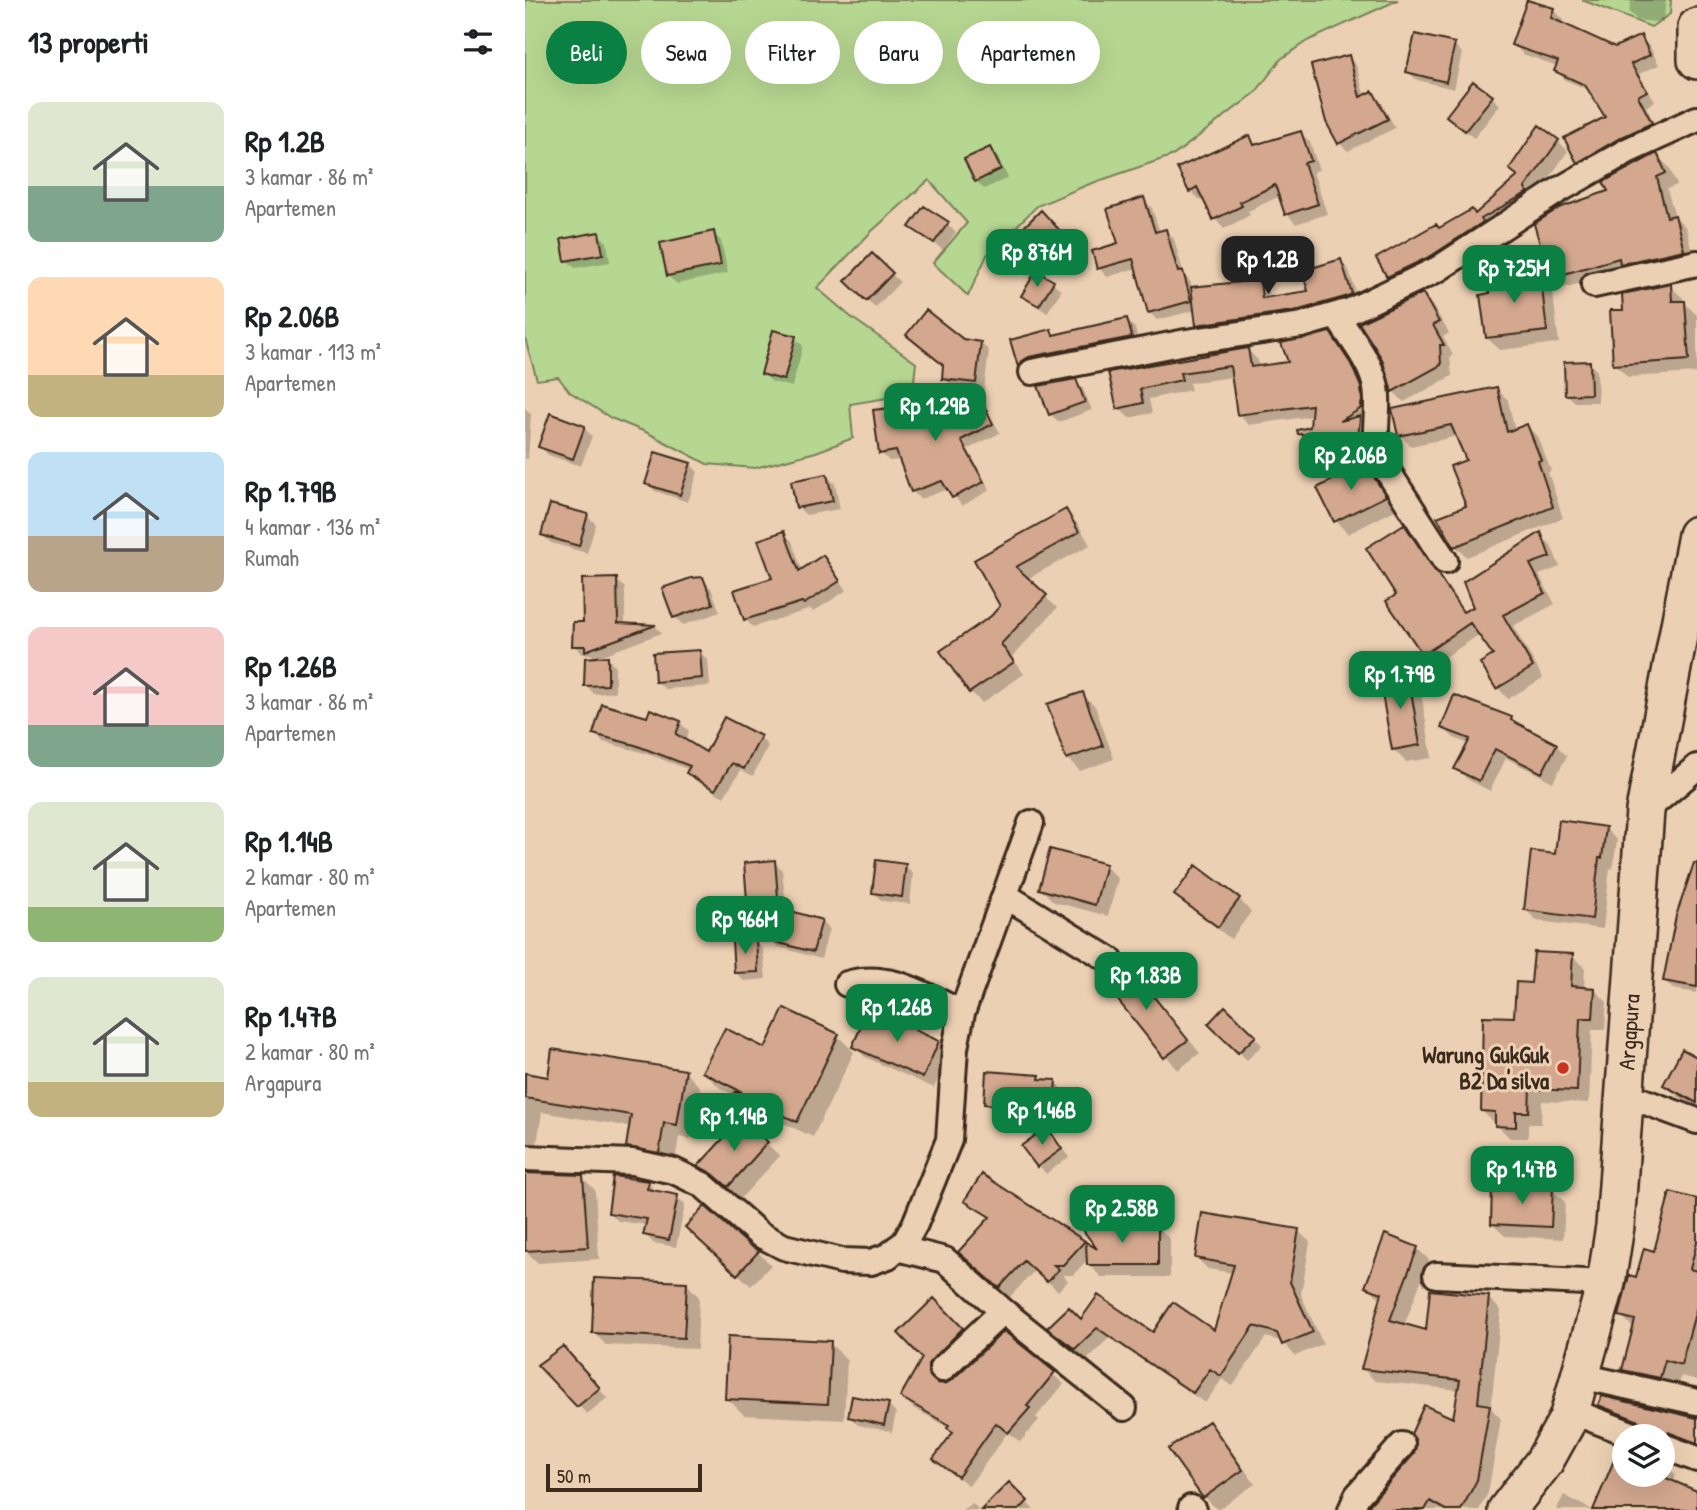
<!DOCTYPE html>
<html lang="id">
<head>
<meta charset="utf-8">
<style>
	:root { --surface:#fff; --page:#f6f6f6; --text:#202124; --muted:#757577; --accent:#0b8043 }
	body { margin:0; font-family:"Patrick Hand",sans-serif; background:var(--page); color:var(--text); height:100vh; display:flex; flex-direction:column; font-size:26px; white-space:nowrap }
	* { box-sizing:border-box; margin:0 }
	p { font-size:23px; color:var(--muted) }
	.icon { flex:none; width:38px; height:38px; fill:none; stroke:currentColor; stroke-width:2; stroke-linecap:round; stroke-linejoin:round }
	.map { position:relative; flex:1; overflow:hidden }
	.details { display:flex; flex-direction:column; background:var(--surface); width:525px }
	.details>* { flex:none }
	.hud { position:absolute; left:21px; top:21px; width:665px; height:63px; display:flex; gap:14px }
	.fabs { position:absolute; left:1087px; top:1424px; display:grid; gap:14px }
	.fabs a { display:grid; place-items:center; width:63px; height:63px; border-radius:50%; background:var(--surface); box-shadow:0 7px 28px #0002; font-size:35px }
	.scale { position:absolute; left:21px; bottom:18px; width:156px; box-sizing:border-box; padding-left:7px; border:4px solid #3b2a1e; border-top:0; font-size:19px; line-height:24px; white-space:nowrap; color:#3b2a1e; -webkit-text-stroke:5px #ecd0b3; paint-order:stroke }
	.price { position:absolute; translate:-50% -60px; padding:0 16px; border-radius:14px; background:var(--accent); color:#fff; font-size:23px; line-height:46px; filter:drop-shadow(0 2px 4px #0008) }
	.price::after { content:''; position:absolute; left:50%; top:42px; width:21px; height:16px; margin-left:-10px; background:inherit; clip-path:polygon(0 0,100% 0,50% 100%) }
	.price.current { background:#222; color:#fff }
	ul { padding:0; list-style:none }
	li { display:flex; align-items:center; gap:21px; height:175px; padding:0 28px }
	li span { display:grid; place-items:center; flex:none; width:196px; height:140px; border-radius:14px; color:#555 }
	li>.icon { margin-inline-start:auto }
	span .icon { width:84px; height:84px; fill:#fffc; stroke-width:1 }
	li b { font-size:30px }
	h2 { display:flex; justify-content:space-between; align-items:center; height:84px; padding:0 28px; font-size:30px }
	.tag { padding:0 24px; border-radius:32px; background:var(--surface); box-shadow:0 7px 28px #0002; font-size:24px; line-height:63px }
	.tag.current { background:var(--accent); color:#fff }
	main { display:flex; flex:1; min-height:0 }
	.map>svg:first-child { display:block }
	.green { fill:#b6d791; stroke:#788058; stroke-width:2 }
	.shadow { fill:#0003 }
	.building { fill:#d3a88e; stroke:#3b2a1e; stroke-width:2 }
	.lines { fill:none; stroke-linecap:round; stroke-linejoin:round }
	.minor-casing { stroke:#3b2a1e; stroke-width:30 }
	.highway-casing { stroke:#3b2a1e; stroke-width:42 }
	.minor { stroke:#ecd0b3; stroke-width:24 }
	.highway { stroke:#ecd0b3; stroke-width:37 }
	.poi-dot { fill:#c8321e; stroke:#ecd0b3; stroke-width:2.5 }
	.labels { text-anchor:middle; stroke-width:6; stroke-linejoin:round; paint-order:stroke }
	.street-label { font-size:23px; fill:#3b2a1e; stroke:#ecd0b3 }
	.poi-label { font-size:23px; font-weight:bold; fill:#3b2a1e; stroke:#ecd0b3; text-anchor:end }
</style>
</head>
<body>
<main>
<section class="details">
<h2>13 properti<svg class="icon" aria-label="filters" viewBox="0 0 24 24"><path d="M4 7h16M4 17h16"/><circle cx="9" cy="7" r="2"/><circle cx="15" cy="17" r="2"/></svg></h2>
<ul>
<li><span style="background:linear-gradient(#dfe7d0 60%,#7fa58c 0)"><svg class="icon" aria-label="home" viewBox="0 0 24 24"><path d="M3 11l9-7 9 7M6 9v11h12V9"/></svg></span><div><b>Rp 1.2B</b><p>3 kamar · 86 m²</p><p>Apartemen</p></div></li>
<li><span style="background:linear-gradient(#ffd9b3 70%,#c2b280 0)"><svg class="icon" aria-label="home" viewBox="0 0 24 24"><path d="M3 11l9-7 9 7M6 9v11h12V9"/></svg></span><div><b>Rp 2.06B</b><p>3 kamar · 113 m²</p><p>Apartemen</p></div></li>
<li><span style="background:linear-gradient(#bfe0f5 60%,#b9a48a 0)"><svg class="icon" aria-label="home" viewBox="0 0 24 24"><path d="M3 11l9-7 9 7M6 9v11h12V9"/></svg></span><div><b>Rp 1.79B</b><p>4 kamar · 136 m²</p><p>Rumah</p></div></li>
<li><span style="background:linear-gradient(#f6c9c9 70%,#7fa58c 0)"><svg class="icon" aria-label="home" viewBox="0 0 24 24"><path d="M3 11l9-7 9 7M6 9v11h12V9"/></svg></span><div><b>Rp 1.26B</b><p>3 kamar · 86 m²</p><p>Apartemen</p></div></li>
<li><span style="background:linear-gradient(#dfe7d0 75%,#8fb573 0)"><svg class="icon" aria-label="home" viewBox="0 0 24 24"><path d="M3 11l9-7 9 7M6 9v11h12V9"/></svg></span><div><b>Rp 1.14B</b><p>2 kamar · 80 m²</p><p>Apartemen</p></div></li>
<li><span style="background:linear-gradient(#dfe7d0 75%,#c2b280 0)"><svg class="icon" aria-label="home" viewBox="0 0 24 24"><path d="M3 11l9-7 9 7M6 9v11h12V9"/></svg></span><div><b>Rp 1.47B</b><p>2 kamar · 80 m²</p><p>Argapura</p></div></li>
</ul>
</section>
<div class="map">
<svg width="1172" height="1510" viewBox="0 0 1172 1510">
	<rect width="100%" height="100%" fill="#ecd0b3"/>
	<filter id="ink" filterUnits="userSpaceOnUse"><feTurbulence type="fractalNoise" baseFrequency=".0143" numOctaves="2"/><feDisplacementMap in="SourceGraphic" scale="14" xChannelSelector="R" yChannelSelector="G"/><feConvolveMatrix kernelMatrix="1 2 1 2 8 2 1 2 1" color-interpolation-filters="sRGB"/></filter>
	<g filter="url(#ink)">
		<path class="green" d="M0,0H873L782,41L756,59L730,93L649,155L562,185L512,206L462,255L443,296L408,263L442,223L404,180L347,231L292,288L326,317L391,363L388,389L368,397L325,404L328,438L291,452L230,468L182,464L123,433L86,418L45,392L33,377L12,380L0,338Z
			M1057,0H1146L1145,14L1126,27Z"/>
		<path class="shadow" d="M1106,0H1141L1138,23L1112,20L1104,12Z
			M1028,10L1038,20L1036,24L1090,49L1115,37L1125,47L1134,65L1114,74L1130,101L1121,107L1135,133L1063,171L1053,162L1082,118L1066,91L1040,80L1031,70L1032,66L998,54L988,44Z
			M929,44L937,53L929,89L892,80L883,72Z
			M823,57L831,65L840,97L848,93L856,101L870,128L823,151L814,143L806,126Z
			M967,97L975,105L949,138L931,124Z
			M776,133L785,142L794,170L788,172L802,214L771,224L762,214L755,196L723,211L725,215L699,229L690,219L679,198L675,200L665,190L724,138L733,146Z
			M1033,141L1043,151L1009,200L873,286L863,276L915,230L951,215L994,177L986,169Z
			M465,149L473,157L483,178L459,189L451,181Z
			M1132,156L1144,167L1152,185L1142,189L1150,216L1161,228L1170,262L1103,270L1038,288L1027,277Z
			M619,199L627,208L635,233L641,231L649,239L659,275L665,281L667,288L734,282L743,290L744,299L785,292L816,261L824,270L834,302L681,333L673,325L671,310L632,320L624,312L612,268L582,277L574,268L595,244Z
			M516,213L545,243L520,266L491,237Z
			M422,224L431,232L418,250L387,227Z
			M188,233L196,241L203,273L152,284L143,276Z
			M73,234L82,242L85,262L50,268L42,260Z
			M347,256L375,282L350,308L323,281Z
			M1015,273L1027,286L1034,343L975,350L962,338Z
			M528,282L536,291L522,313L498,296Z
			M1145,286L1158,298V302L1172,315V373L1103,377L1090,364L1100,311Z
			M897,295L908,306L924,333L918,337L928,355L925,356L927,376L879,402L868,391Z
			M601,320L610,328L614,345L502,374L495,366L487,341L526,331L531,336Z
			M804,334L815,345L835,376L847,412L845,419L839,423L844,428L842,448L785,443L774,433L787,428L788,416L724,425L714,414L708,377L664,383L666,390L624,399L627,413L604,418L594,408L585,374L723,350L733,360L734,368L765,364Z
			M270,338L278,346L267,387L247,382L238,374Z
			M437,341L456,343L464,351L459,391L427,386L418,378Z
			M1064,363L1072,371L1073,402H1050L1042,394Z
			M550,381L558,389L567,410L534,422L525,414Z
			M972,389L983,400L990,431L1002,426L1013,437L1026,471L1023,472L1038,518L942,557L930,546L943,507L944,461L933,436L886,446L874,435Z
			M449,391L457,399L475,433L443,449L465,490L437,506L424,489L395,499L387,491L376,460L364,461L356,453L383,407L391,416L392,422Z
			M0,408L6,414L3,459H0Z
			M59,428L67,436L56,466L23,455L15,446Z
			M165,464L173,472L163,502L130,491L122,483Z
			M840,466L853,478L872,509L823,534L811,521Z
			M302,476L310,484L315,509L281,515L273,507Z
			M541,512L553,524L565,545L502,579L532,608L487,657L499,674L457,703L445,691L467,617L477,606L452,561Z
			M62,516L71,524L62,553L26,543L17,535Z
			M879,526L889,537L940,613L950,608L1015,534L1026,545L1035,567L1014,575L1030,604L988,626L1018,678L983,699L973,688L958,664L970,656L955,634L910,664L899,654L873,595Z
			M258,533L267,541L277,570L298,557L322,590L288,612L286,609L228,627L220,619L249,579Z
			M177,579L186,588L195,612L158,625L150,617Z
			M91,580L100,588V625L130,626L137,633L70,658L66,654H57L49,645L60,624Z
			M175,652L183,660L185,686L140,689L131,681Z
			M82,658L90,666V692L69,694L61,685Z
			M882,674L895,687L907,758L881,762L868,749Z
			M557,694L570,706L589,759L555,771L542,758Z
			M126,712L155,723L164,731L160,741L182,754L235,737L243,746L228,776L216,770L199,797L171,781L163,773L165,770L120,753L78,742L70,734L123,720Z
			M986,719L993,725L1031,745L1042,756L1028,782L981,758L965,791L942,779L931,768L944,744L929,738L918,728Z
			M1080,828L1092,840L1088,869L1085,868L1078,929L1012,921L1001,910L1031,856Z
			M249,862L257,870L261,905L232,908L224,900Z
			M380,865L388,874L385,904L357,901L349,893Z
			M580,866L593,879L583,916L529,902L516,889Z
			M1172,868V993L1148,989L1140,981Z
			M651,894L714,899L726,912L706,939L664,907Z
			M296,921L304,929L296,959L253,947L245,939Z
			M230,941L238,949L241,979L219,981L211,973Z
			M1047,956L1060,968L1059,989H1069L1082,1002L1080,1030H1067L1064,1103L1017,1101L1016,1124H1003V1138H985L957,1111L991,1019L1008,985Z
			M604,967L675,1053L653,1070L582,984Z
			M701,1009L737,1045L722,1060L686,1024Z
			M260,1010L313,1036L329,1052L288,1137L235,1112L227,1104L195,1088L179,1072L241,1050Z
			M390,1028L397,1035L413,1042L424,1053L409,1088L340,1057L329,1046Z
			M1172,1059V1107L1152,1096L1140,1084Z
			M160,1072L175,1087L166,1139L154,1137L149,1167L117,1161L103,1146L106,1127L17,1112L10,1156L0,1155V1075L24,1079Z
			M514,1077L518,1081L530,1082L542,1095L541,1116L513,1113L518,1119L474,1116L461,1103Z
			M217,1121L255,1156L216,1198L202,1186L188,1178L175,1166Z
			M522,1130L544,1157L521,1174L498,1146Z
			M0,1175L57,1177L70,1190L74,1259L13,1263L0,1250Z
			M458,1176L578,1255L632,1227L645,1239V1277H576L563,1264V1259L548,1275H538L543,1281L533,1291L510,1270L485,1297L446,1262L465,1219L442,1200Z
			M123,1182L131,1192L152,1197L160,1205L151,1247L128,1243L120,1234L122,1225L93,1221L85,1213Z
			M1027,1190L1040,1202L1038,1239L980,1236L967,1224Z
			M1172,1201V1380L1156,1376L1152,1394L1116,1386L1099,1369L1110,1330L1096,1315L1112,1279Z
			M773,1231L785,1242L776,1295L798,1344L770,1356L758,1342L741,1337L708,1386L697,1379L680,1403L584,1338L562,1360L525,1328L556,1321L628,1335L690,1333L708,1273L683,1269L672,1258Z
			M175,1240L223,1247L233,1252L246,1265L226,1286Z
			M892,1248L904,1260L879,1326L902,1332L963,1298L976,1310L966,1408L976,1419L963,1493L954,1510H843L929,1421L935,1390L850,1381L838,1369L857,1300L842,1286Z
			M162,1284L174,1297L172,1349L81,1345L69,1333Z
			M409,1301L448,1340L413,1375V1385H420L428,1381L479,1333L539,1384L511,1417L514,1420L495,1442L483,1432L444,1486L411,1459L429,1433L423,1427L388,1408L378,1397L399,1358Z
			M305,1343L322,1360L319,1420L219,1415L202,1398Z
			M46,1356L82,1398L62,1414L15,1366Z
			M363,1405L371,1413L367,1432L333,1425L325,1417Z
			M1075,1405L1172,1419V1450L1088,1418Z
			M684,1423L696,1436L730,1484L692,1510L680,1497L646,1449Z
			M1099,1449V1475H1138V1463L1151,1475L1148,1483L1172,1493V1510H1070Z
			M484,1485L509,1510H459Z
			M1039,1495L1067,1510H1031Z
			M447,1503L454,1510H437Z"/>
		<path class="building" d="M1002,0L1029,8L1026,18L1090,47L1116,35L1125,55L1106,64L1122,91L1113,96L1127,123L1095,138L1052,163L1039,138L1080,117L1060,85L1029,71L1033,61L986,45Z
			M890,34L930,43L921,82L881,72Z
			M824,55L835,97L848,91L863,119L813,144L801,122L786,65Z
			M948,81L968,96L940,131L921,116Z
			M1014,125L1034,140L1000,188L1003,192L956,219L958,222L906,256L862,277L851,258L911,224L914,228L947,209L950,214L993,176L984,169Z
			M776,131L786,161L779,163L793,204L760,215L750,185L715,202L717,206L688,220L672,187L664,192L652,168L725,135L729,145Z
			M465,147L476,169L450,182L439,159Z
			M1132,153L1141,173L1132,177L1142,217L1150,215L1159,250L1095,264L1094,258L1025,278L1009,224L1034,208L1083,191L1078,182Z
			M619,197L630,232L641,229L653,272L658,271L666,301L623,313L608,259L572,269L567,251L593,243L582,209Z
			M399,206L424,222L409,243L384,227Z
			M516,210L538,234L511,260L489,237Z
			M189,231L196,265L142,276L135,243Z
			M74,232L78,254L40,261L36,239Z
			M347,253L368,273L341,301L320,281Z
			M816,259L827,294L820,297L774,310L671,325L666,287L735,280L737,298L783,291L777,271Z
			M511,271L529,281L514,306L496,296Z
			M1015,271L1022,331L961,338L955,295L965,293L963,277Z
			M1146,284L1147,301H1160L1164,360L1088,365L1085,310H1098L1097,294Z
			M898,293L914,322L908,325L919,345H915L916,365L867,392L857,359L834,323Z
			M401,310L438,339L456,342L451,383L417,379L418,365L381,335Z
			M602,318L607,337L504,357L497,361L493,367L485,340L526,329L528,335Z
			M248,330L271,336L259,380L236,374Z
			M805,332L826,364L836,387L837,401L835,409L815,421L835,416L833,439L773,434L772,430L785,427L787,405L712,415L705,366L655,373L657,380L615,389L618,403L592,409L583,372L723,348L726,367L763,362L756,343Z
			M1065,361L1066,394L1040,395L1039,362Z
			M551,379L560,402L524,415L513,386Z
			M972,387L982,432L1002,424L1016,460L1013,461L1028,507L929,547L912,517L941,506L925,466L941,460L926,425L873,436L867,409Z
			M450,388L468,424L436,440L459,482L427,498L417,481L386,492L371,451L354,454L348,410L383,406L386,424Z
			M25,413L60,426L48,459L13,447Z
			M130,452L166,463L155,495L120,484Z
			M840,463L861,496L809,522L792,488Z
			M302,474L308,501L271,508L266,481Z
			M25,504L63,514L54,546L16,535Z
			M541,509L554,532L491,567L522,595L476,644L489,662L444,693L415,651L466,616L475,606L449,560Z
			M879,524L938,612L948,607L938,582L1016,532L1025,557L1005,564L1020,593L978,615L1008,667L971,689L955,663L968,655L945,623L898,655L861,601L871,595L841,548Z
			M259,531L274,571L298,555L315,581L279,604L277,602L219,620L209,590L247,578L233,540Z
			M178,577L188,604L148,618L137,588L166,578Z
			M92,578L93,623L131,625L60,651V646H47L48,622H58L57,579Z
			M175,650L177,678L130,682L128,653Z
			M83,656V685L59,686L60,658Z
			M883,673L895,745L867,750L854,677Z
			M558,692L578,746L541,759L522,704Z
			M929,695L987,717L986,720L1032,744L1017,773L970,749L954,781L929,769L945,739L916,728Z
			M77,704L122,717L125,709L156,721L151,734L181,752L199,717L236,736L219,769L207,763L190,790L161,773L165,766L110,745L68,734Z
			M1034,820L1081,827L1077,858H1074L1067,919L999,910L1006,851L1030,854Z
			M525,849L581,864L570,905L514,889Z
			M250,860L253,898L222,900L219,863Z
			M351,860L381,864L377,897L347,893Z
			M1169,863H1172V987L1138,981L1151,916Z
			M671,865L715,898L693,927L649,895Z
			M252,907L297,920L288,952L243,940Z
			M231,939L233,972L209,973L207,941Z
			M1009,952L1048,954L1046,986L1070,988L1068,1018H1055L1052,1091L1005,1089L1004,1112H991V1127L970,1126V1112L956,1111L958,1016L989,1017L991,982L1006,983Z
			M604,965L663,1040L639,1058L580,984Z
			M700,1006L731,1036L713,1053L683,1024Z
			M259,1008L314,1034L272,1122L209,1092H217L177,1072L200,1028L240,1048Z
			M341,1015L364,1025L367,1016L391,1026L390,1030L414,1041L398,1078L327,1047Z
			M27,1049L161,1070L152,1125L139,1123L134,1153L101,1147L106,1115L0,1098V1073L23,1077Z
			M1157,1049L1172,1057V1103L1138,1085Z
			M461,1071L515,1075L514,1079L531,1080L529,1104L503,1102L508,1108L459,1104Z
			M217,1118L243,1142L203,1187L188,1174L173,1166Z
			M522,1127L537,1149L512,1167L496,1146Z
			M0,1173L58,1175L63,1247L0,1251Z
			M457,1174L560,1241L538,1265H529L534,1269L522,1282L499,1261L474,1288L433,1252L465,1217L439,1201Z
			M88,1176L124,1181L122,1189L153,1195L144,1240L118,1235L122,1219L83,1213Z
			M967,1185L1028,1188L1026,1227L966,1224Z
			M1145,1192L1172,1199V1242L1165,1269L1172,1271V1306L1156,1365L1140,1360L1135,1378L1097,1370L1110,1320L1094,1316L1104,1275L1111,1277L1119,1248L1129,1251Z
			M180,1206L224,1245L234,1251L212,1275L160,1227Z
			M677,1213L774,1229L765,1282L788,1332L757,1345L752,1333L729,1326L696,1376L685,1369L668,1393L572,1328L550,1349L522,1328L544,1307L556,1319L573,1295L628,1332L648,1302L689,1330L709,1265L670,1258Z
			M633,1225V1265H562L561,1242L572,1249L555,1226Z
			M860,1234L893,1247L865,1320L901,1330L905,1290L964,1296L953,1403L965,1405L952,1480L936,1510H921L905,1501L900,1510H842L845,1504L889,1454L891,1441L886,1434L899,1405L928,1418L935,1380L836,1369L857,1293L840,1287Z
			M69,1278L162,1282L159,1338L67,1333Z
			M409,1298L438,1328L403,1364V1373L412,1383L420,1384L427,1380L479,1331L530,1372L502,1406L505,1408L483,1433L471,1423L433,1477L408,1459L428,1432L422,1428L424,1425L375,1397L397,1358L373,1333Z
			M203,1336L306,1341L303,1404L200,1399Z
			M38,1346L75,1388L52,1407L12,1365Z
			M327,1396L364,1403L359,1425L323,1417Z
			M1077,1396L1172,1418V1443L1143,1432H1135L1129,1435L1126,1428L1119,1423L1073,1405Z
			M684,1421L718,1470L678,1498L643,1449Z
			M1095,1446L1099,1447V1475H1134L1172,1491V1510H1068Z
			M484,1482L503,1501L494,1510H456Z"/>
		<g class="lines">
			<defs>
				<path id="minor" d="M1069,285L1172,263
					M811,315C824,336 844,359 850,383C856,405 847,431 853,456L920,561
					M507,372L661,342L777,325L825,311L913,269L1034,190L1102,151L1172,119
					M1120,811L1172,767
					M481,896L585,960
					M322,984C363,971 401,996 437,1013
					M1099,1094L1172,1121
					M0,1158L107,1162L149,1171L178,1185L234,1234L259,1247L317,1261L346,1262L363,1256L380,1242L390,1224L424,1140L430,1048L437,1013L506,823
					M372,1248L420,1260L478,1311L599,1408
					M911,1275L1081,1283
					M417,1369L478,1311
					M1056,1376L1172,1402
					M1046,1411L1114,1437
					M1138,1446L1172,1459
					M666,1508L668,1510
					M826,1510L832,1496L877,1445"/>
				<path id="highway" d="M1172,27V60
					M982,1510L1019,1462L1043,1419L1081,1283L1090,1226L1120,811L1172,535"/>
			</defs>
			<use href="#minor" class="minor-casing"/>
			<use href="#highway" class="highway-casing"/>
			<use href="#minor" class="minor"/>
			<use href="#highway" class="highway"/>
		</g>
	</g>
	<circle class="poi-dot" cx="1038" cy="1068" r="7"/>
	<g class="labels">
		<g class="street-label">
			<text transform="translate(1104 1032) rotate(-86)" y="8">Argapura</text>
		</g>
		<g class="poi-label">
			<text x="1024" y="1063">Warung GukGuk<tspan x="1024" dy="26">B2 Da'silva</tspan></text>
		</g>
	</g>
</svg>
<div class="fabs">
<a><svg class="icon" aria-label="layers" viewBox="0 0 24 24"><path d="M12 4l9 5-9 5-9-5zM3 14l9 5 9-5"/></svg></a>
</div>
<div class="scale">50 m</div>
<b class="price" style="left:512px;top:289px">Rp 876M</b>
<b class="price current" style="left:743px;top:296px">Rp 1.2B</b>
<b class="price" style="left:989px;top:305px">Rp 725M</b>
<b class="price" style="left:410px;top:443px">Rp 1.29B</b>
<b class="price" style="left:826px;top:492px">Rp 2.06B</b>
<b class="price" style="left:875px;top:711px">Rp 1.79B</b>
<b class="price" style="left:220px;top:956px">Rp 966M</b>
<b class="price" style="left:621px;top:1012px">Rp 1.83B</b>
<b class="price" style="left:372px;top:1044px">Rp 1.26B</b>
<b class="price" style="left:517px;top:1147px">Rp 1.46B</b>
<b class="price" style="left:209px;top:1153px">Rp 1.14B</b>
<b class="price" style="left:997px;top:1206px">Rp 1.47B</b>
<b class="price" style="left:597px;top:1245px">Rp 2.58B</b>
<div class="hud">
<a class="tag current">Beli</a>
<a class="tag">Sewa</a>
<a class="tag">Filter</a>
<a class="tag">Baru</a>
<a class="tag">Apartemen</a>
</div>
</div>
</main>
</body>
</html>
